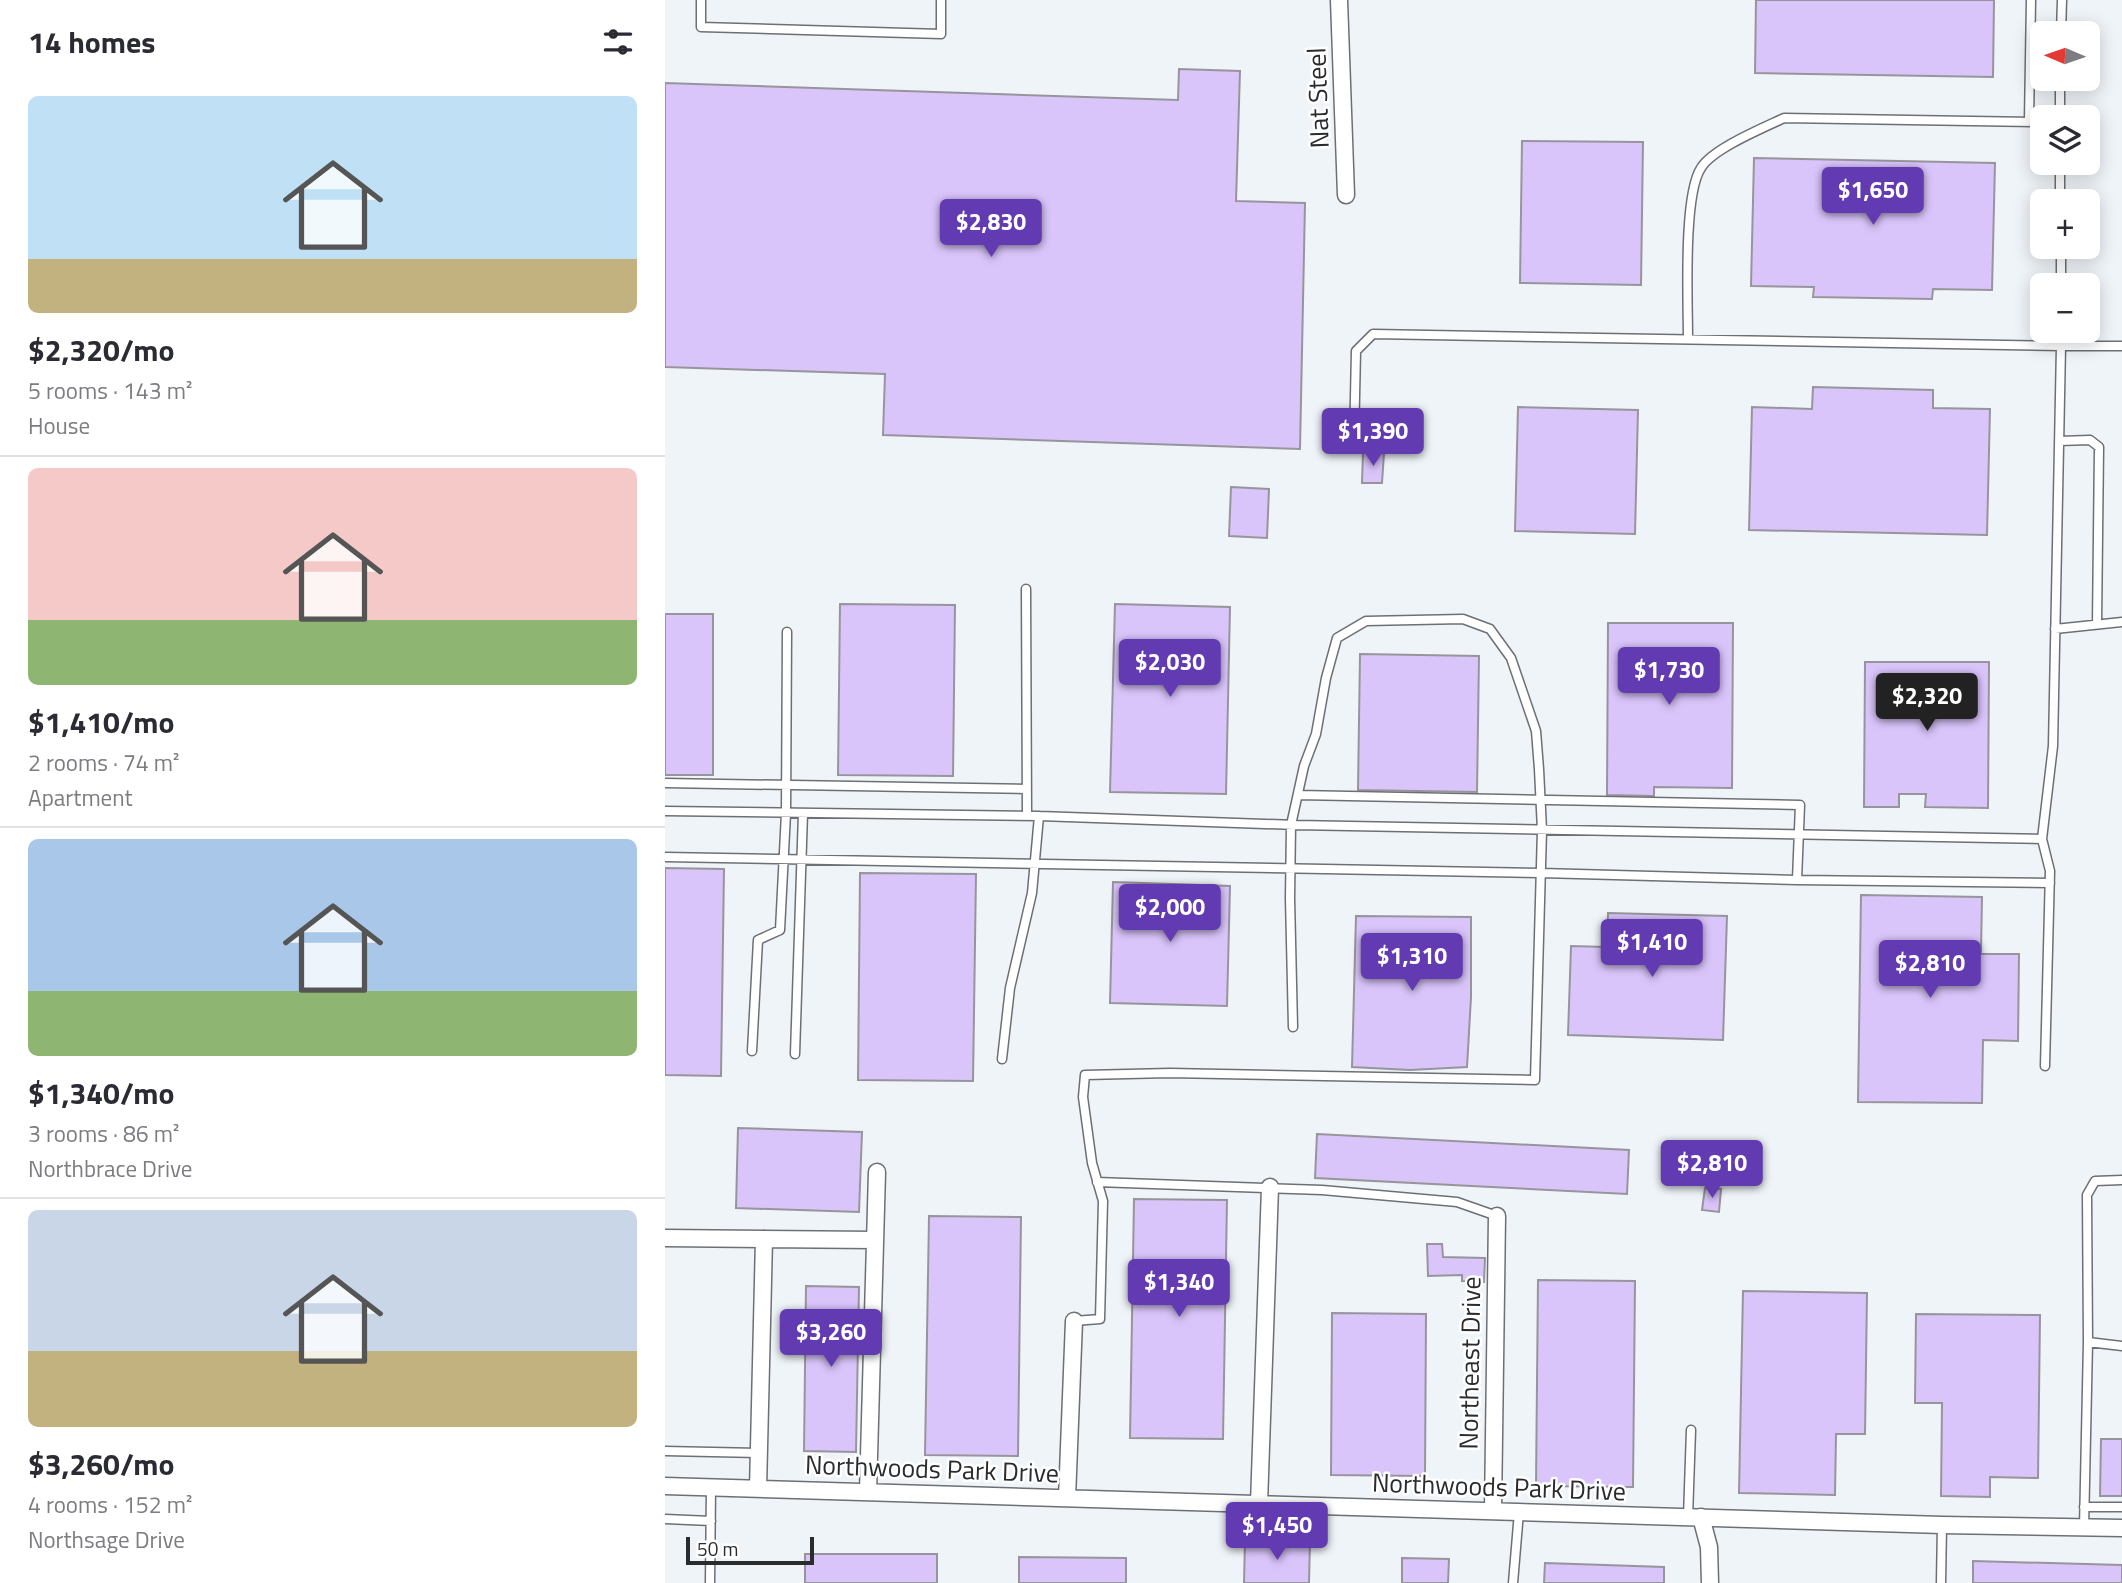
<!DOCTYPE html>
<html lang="en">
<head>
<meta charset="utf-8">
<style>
	:root { --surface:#fff; --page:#f7f7f7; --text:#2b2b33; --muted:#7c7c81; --line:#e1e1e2; --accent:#623bb3 }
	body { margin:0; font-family:"Titillium Web",sans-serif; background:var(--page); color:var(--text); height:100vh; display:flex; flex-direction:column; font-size:26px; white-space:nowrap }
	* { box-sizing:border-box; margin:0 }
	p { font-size:23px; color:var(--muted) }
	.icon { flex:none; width:38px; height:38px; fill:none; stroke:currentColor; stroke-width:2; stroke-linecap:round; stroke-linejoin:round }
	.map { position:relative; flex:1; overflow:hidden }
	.panel { display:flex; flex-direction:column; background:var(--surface); width:665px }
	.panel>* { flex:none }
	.needle { width:46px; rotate:272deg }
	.fabs { position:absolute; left:1365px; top:21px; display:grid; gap:14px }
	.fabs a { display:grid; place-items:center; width:70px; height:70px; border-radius:10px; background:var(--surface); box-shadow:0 4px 18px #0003; font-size:35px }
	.scale { position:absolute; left:21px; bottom:18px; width:128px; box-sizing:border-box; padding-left:7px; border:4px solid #292b2d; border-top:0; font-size:19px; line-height:24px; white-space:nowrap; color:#292b2d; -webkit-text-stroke:5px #fff; paint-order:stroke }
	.price { position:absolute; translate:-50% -60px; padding:0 16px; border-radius:7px; background:var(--accent); color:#fff; font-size:23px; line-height:46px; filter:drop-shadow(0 2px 4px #0008) }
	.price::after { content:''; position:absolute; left:50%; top:42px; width:21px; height:16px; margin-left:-10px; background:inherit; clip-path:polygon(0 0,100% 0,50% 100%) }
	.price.active { background:#222; color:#fff }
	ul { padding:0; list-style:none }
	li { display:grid; align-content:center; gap:14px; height:371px; padding:0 28px }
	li+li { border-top:2px solid var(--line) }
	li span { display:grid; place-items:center; height:217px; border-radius:10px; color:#555 }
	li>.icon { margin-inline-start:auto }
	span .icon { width:126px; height:126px; fill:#fffc; stroke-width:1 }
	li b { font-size:30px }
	h2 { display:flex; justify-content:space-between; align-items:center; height:84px; padding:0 28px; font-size:30px }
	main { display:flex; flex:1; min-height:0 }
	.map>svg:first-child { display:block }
	.building { fill:#dac5fb; stroke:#97959b; stroke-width:2 }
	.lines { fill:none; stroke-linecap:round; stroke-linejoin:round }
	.service-casing { stroke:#6c7075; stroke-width:11 }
	.minor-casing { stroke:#6c7075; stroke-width:19 }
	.service { stroke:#fff; stroke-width:8 }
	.minor { stroke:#fff; stroke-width:16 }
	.labels { text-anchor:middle; stroke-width:5; stroke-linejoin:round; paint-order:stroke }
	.street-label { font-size:26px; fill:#292b2d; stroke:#fff }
</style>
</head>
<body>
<main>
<section class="panel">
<h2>14 homes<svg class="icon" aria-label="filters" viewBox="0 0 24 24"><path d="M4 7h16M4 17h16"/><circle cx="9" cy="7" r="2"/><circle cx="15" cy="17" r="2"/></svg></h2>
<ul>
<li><span style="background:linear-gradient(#bfe0f5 75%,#c2b280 0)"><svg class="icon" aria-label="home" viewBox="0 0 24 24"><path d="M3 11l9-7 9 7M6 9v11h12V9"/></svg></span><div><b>$2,320/mo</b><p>5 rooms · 143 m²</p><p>House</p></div></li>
<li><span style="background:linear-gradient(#f6c9c9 70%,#8fb573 0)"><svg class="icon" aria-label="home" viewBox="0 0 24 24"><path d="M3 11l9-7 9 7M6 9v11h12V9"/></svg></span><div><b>$1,410/mo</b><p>2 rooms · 74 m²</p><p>Apartment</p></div></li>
<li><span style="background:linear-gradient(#a9c7e8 70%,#8fb573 0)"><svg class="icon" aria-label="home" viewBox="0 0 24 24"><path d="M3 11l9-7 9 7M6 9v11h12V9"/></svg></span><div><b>$1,340/mo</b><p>3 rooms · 86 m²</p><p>Northbrace Drive</p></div></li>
<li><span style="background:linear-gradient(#c9d6e8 65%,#c2b280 0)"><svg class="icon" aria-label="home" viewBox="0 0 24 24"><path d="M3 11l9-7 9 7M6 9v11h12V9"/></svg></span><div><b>$3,260/mo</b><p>4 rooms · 152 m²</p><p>Northsage Drive</p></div></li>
</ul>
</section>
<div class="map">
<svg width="1457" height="1583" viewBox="0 0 1457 1583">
	<rect width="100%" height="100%" fill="#eff4f9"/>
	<path class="building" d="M1091,0H1329L1328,77L1090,73Z
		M514,69L575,71L571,201L640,203L635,449L218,435L220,374L0,367V83L513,100Z
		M857,141L978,142L976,285L855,283Z
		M1089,158L1330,163L1327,290L1268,289L1267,299L1148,297L1149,287L1086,286Z
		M1148,387L1268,390V408L1325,409L1322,535L1084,530L1087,407L1147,409Z
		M853,407L973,410L970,534L850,531Z
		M698,453H719L717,483H697Z
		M566,487L604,489L602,538L564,536Z
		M175,604L290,605L288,776L173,775Z
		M450,604L565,607L561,794L445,792Z
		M0,614H48V775H0Z
		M943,623H1068L1067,788L989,787V796L942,795Z
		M695,654L814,656L812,792L693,790Z
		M1200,662H1324L1323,808L1260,807L1261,794H1234V807H1199Z
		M0,868L59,869L56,1076L0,1075Z
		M195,873L311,874L308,1081L193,1080Z
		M448,882L565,886L562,1006L445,1003Z
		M1196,895L1317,897L1316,954H1354L1353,1041L1318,1040L1317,1103L1193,1102Z
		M943,913L1062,916L1058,1040L903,1035L906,946L942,947Z
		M691,916L806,917V997L802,1067L745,1070L687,1067Z
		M73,1128L197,1132L194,1212L71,1208Z
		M652,1134L964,1150L962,1194L650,1178Z
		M1040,1188L1056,1189L1054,1212L1037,1210Z
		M469,1199L562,1200L558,1439L465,1438Z
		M264,1216L356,1217L353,1456L260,1455Z
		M762,1244H777L778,1257L820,1258L819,1282L797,1281V1275L763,1276Z
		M873,1280L970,1281L968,1487L871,1486Z
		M141,1286L194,1287L191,1452L139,1451Z
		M1078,1291L1202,1293L1200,1434H1171L1170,1495L1074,1493Z
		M667,1313L761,1314L760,1476L666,1475Z
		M1251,1314L1375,1315L1373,1478L1325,1477V1497L1276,1496L1277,1403H1250Z
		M1436,1439H1457V1496H1435Z
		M580,1540L645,1541L644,1583H579Z
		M140,1554H272V1583H140Z
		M354,1557L461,1558V1583H354Z
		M737,1558L784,1559L783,1583H737Z
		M1308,1561L1457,1565V1583H1308Z
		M880,1563L999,1567V1583H879Z"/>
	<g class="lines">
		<defs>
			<path id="service" d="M36,0V27L276,34V0
				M1396,33L1397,0
				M1395,117V79
				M1364,121L1366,0
				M1395,163V201
				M1396,247V285
				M1023,339C1023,302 1018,195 1036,168C1047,149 1098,128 1119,118L1377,122
				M1394,441L1425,440L1434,447L1432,624
				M689,442L691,351L708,334L1396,346V331
				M361,589L362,816
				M1390,629L1457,622
				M0,783L362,789
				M633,795L1135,805L1132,880L1385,883
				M0,811L374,816L630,825L1377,839L1388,746L1396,346H1457
				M1377,839L1385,871L1380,1066
				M0,857L876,873L1132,880
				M87,1051L93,940L115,930L121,813L122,632
				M130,1054L138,813
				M337,1059L345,988L367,893L374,816
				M432,1182L657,1190L792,1202L832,1216
				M409,1321L435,1319L438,1201L427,1163L418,1097L420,1075L505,1073L870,1080L877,830L874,769L871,731L846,658L825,629L798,619L701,621L672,638L661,678L651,734L639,766L626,825L625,898L628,1027
				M1423,1342L1457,1346
				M0,1451L94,1453
				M1419,1507H1457
				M1023,1517L1026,1430
				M0,1519L46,1521
				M1419,1528L1423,1342L1422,1195L1430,1181L1457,1180
				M45,1583L46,1487
				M848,1583L854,1512
				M1276,1583L1277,1525"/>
			<path id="minor" d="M674,0L681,195
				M0,1238L210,1240
				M0,1486L1277,1525L1457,1528
				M93,1489L99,1239
				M203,1492L212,1172
				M402,1498L409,1321
				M594,1504L605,1187
				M828,1511L832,1216
				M1036,1517L1044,1547L1045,1583"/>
		</defs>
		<use href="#service" class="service-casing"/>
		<use href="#minor" class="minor-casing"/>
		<use href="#service" class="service"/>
		<use href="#minor" class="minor"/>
	</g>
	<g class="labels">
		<g class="street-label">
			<text transform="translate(653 98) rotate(-92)" y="9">Nat Steel</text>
			<text transform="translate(805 1363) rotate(-89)" y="9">Northeast Drive</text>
			<text transform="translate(267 1469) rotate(2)" y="9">Northwoods Park Drive</text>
			<text transform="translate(834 1487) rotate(2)" y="9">Northwoods Park Drive</text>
		</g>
	</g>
</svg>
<div class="fabs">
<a><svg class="needle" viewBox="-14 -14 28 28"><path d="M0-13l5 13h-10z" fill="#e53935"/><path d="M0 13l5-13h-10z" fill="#7c7c81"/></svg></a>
<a><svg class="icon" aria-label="layers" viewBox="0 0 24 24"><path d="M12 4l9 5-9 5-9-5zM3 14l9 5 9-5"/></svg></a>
<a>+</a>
<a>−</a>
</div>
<div class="scale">50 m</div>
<b class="price" style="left:1208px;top:227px">$1,650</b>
<b class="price" style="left:326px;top:259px">$2,830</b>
<b class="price" style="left:708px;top:468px">$1,390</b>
<b class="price" style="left:505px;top:699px">$2,030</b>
<b class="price" style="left:1004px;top:707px">$1,730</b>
<b class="price active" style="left:1262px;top:733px">$2,320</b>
<b class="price" style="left:505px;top:944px">$2,000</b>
<b class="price" style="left:987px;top:979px">$1,410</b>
<b class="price" style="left:747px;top:993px">$1,310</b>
<b class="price" style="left:1265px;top:1000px">$2,810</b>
<b class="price" style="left:1047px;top:1200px">$2,810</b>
<b class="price" style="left:514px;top:1319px">$1,340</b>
<b class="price" style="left:166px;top:1369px">$3,260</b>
<b class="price" style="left:612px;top:1562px">$1,450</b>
</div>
</main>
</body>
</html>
